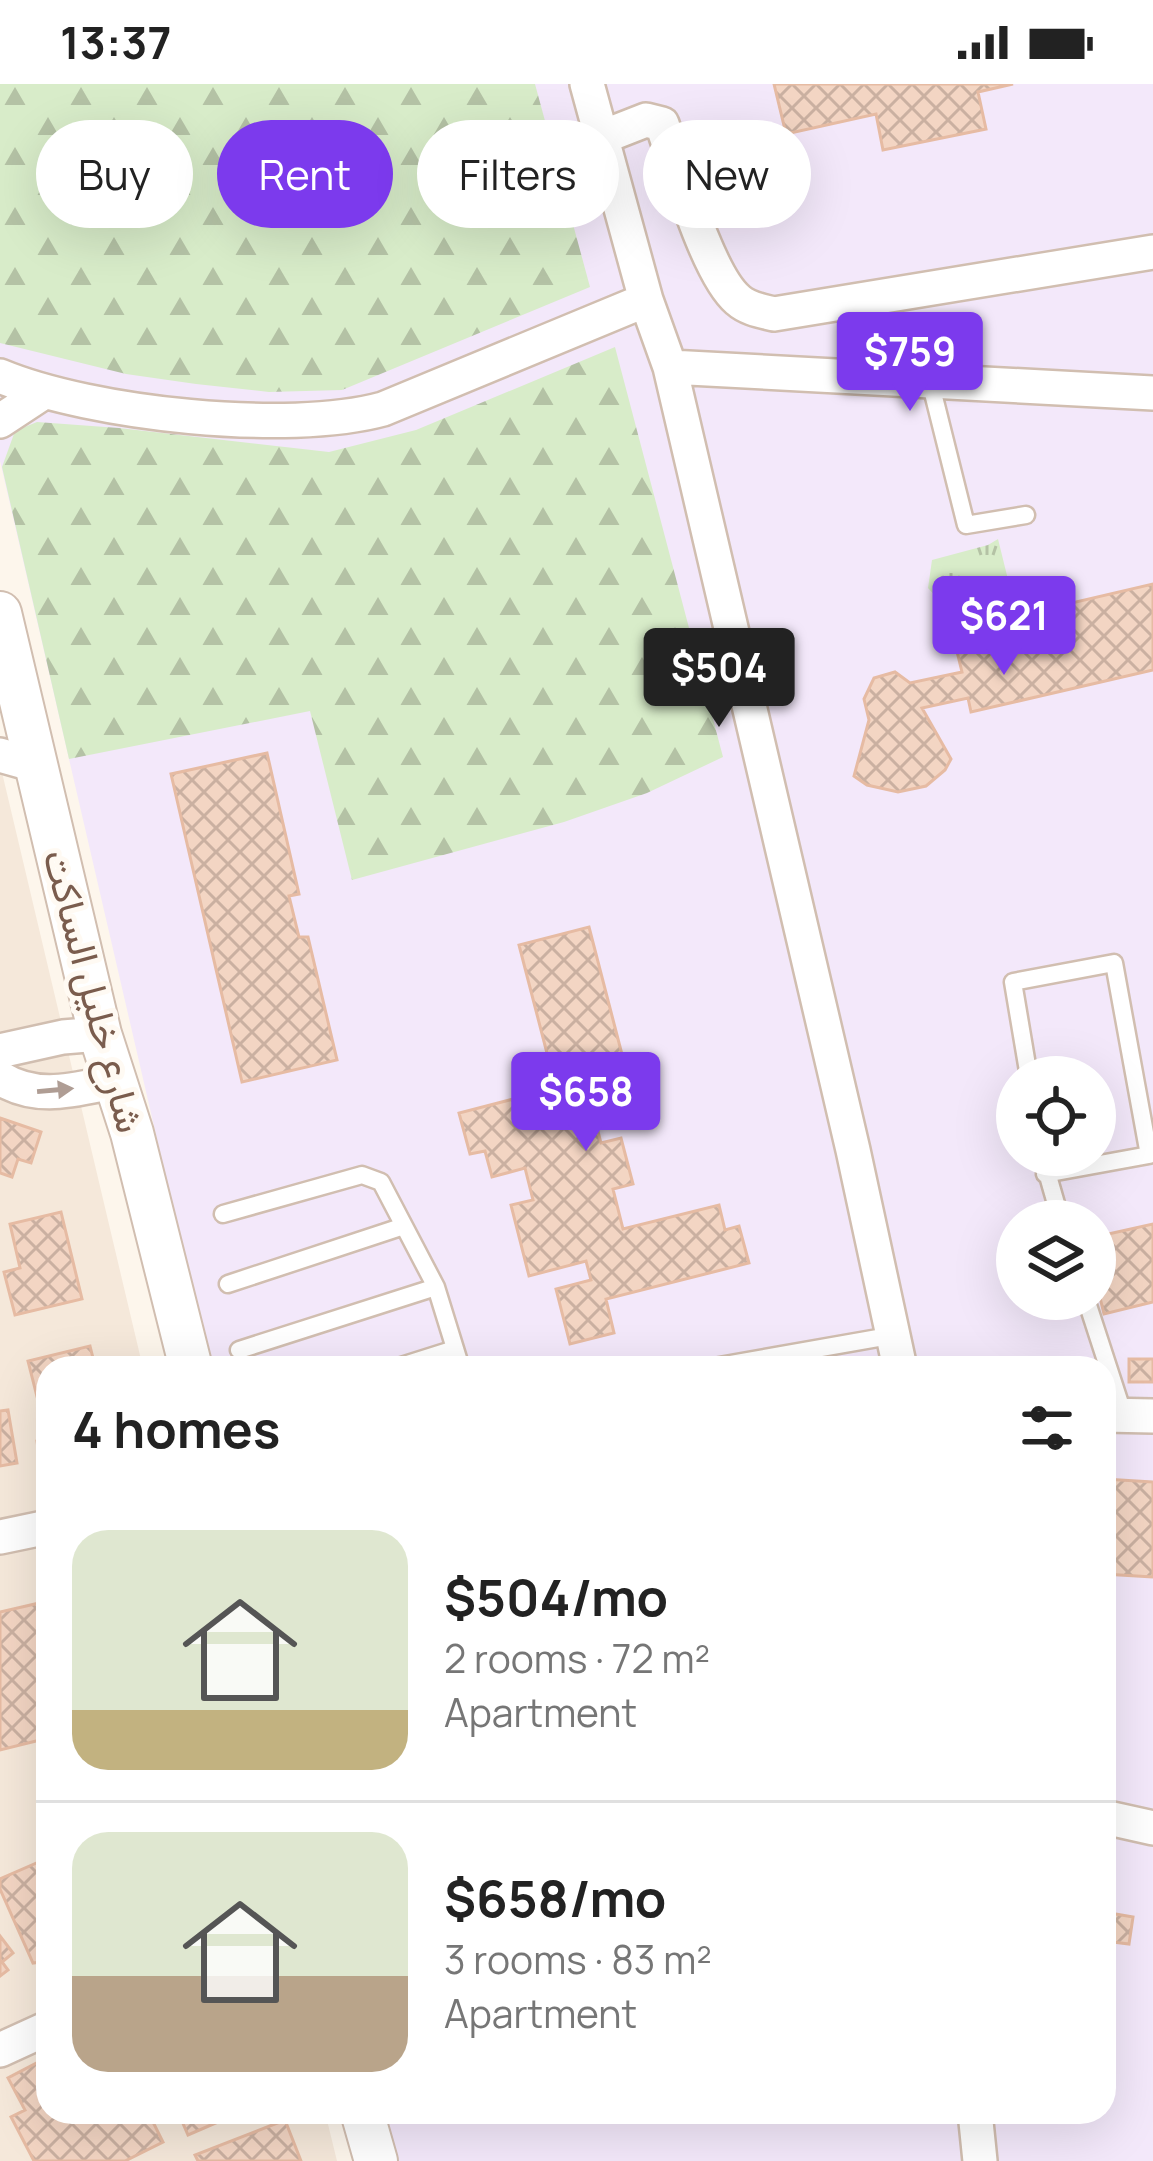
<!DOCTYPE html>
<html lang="en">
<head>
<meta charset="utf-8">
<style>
	:root { --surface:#fff; --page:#f2f2f2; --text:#222; --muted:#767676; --line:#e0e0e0; --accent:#7c3aed }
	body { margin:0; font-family:Manrope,Vazirmatn,sans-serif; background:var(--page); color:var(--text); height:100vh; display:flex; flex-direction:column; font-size:45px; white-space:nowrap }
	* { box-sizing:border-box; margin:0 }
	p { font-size:39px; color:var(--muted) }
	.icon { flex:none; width:66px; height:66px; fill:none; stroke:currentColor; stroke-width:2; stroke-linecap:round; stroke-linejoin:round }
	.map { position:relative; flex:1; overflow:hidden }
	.sheet { position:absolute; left:36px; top:1272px; width:1080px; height:768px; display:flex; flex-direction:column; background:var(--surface); border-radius:36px; box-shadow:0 12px 48px #0002 }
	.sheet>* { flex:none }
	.top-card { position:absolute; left:36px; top:36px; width:1083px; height:108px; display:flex; gap:24px }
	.buttons { position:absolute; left:996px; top:972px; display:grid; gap:24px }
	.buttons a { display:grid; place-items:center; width:120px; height:120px; border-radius:50%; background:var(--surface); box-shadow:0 12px 48px #0002; font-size:60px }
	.price { position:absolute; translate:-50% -102px; padding:0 27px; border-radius:12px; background:var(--accent); color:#fff; font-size:39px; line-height:78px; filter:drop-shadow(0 3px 6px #0008) }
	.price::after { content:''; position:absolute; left:50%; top:72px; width:36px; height:27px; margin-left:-18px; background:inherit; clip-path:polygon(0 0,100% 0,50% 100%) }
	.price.current { background:#222; color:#fff }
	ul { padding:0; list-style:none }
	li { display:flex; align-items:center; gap:36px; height:300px; padding:0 36px }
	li+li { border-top:3px solid var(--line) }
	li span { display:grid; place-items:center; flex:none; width:336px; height:240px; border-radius:36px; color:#555 }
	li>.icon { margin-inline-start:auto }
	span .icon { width:144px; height:144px; fill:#fffc; stroke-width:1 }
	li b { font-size:51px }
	h2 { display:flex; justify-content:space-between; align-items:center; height:144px; padding:0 36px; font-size:51px }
	.tag { padding:0 42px; border-radius:54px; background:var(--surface); box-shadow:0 12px 48px #0002; font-size:42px; line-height:108px }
	.tag.current { background:var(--accent); color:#fff }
	.status { display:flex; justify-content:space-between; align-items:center; height:84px; padding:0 60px; background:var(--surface); direction:ltr }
	.status svg { height:33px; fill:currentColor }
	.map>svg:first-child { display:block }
	.residential { fill:#f5e8da }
	.education { fill:#f3e8fa; fill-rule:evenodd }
	.forest { fill:url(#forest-firs) }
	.park { fill:url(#park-tufts) }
	.building { fill:url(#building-cross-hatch); stroke:#e6bba3; stroke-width:3 }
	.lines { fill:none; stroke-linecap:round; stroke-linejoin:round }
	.service-casing { stroke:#d1beb0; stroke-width:21 }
	.minor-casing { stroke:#d1beb0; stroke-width:38 }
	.tertiary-casing { stroke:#d1beb0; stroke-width:46 }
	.service { stroke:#fff; stroke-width:16 }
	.minor { stroke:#fff; stroke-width:33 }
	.tertiary { stroke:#fff; stroke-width:42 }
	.oneway { fill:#af9d94 }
	.labels { text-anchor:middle; stroke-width:10; stroke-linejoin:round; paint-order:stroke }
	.street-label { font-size:39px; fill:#7a5c4d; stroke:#fffaf3 }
</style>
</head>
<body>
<div class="status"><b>13:37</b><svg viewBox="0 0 49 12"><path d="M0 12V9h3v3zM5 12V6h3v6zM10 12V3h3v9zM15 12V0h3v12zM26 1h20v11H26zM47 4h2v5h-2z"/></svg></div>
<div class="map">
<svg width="1153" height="2077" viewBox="0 0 1153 2077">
	<defs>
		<pattern id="forest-firs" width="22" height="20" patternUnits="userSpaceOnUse" patternTransform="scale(3)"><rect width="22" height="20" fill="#d8ecc9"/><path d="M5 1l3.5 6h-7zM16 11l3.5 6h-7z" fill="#b4c2a5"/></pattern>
		<pattern id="park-tufts" width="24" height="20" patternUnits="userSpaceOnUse" patternTransform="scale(3)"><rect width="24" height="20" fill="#d8ecc9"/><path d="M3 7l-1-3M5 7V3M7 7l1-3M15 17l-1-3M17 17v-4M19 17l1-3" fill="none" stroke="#b4c2a5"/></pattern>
		<pattern id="building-cross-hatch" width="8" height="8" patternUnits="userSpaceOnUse" patternTransform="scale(3)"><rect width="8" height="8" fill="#f3d5c3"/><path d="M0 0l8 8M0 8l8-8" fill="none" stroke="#cab0a1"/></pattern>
	</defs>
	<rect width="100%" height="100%" fill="#fdf6ec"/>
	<path class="residential" d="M0,680L143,1284H48V2028H325L337,2077H0Z"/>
	<path class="education" d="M0,0H1153V2077H394L383,2028H1104V1284H210L0,377ZM1017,993H1095V1071H1017ZM1017,1137H1095V1215H1017Z"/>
	<path class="forest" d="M0,0H535L590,203L342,306L269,308L196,300L126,290L0,259Z
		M615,263L723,673L647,709L564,738L352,796L310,627L69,675L2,383L15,347L37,338L119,344L329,368L416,346Z"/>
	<path class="park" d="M998,455L1016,528L962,541L928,504L932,476L988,461Z"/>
	<path class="building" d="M774,0H1013L978,8L986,45L883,66L876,30L786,50Z
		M1153,500V586L971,628L968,614L922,624L951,675L945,686L926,702L898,708L867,701L854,692L869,636L864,615L874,594L895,588L910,599L962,588L952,547Z
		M267,669L299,810L289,812L299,853H308L337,976L242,998L171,690Z
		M589,843L632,1009L591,1020L601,1059L621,1054L633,1100L613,1105L623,1145L719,1121L725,1146L739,1142L749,1179L606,1215L614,1249L570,1260L556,1205L591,1196L586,1177L529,1192L511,1121L533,1116L525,1084L492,1093L485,1067L470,1070L459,1029L556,1004L519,861Z
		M0,1034L41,1048L31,1079L18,1075L12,1093L0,1089Z
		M61,1128L82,1215L15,1231L4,1188L20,1184L10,1140Z
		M1153,1140V1218L1104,1230L1095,1193V1153Z
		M90,1262L94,1278L111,1274L114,1284H48L46,1348L28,1277Z
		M1129,1275H1153V1298H1129Z
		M8,1326L17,1379L0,1382V1327Z
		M48,1355V1387L41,1388L37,1357Z
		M1104,1395L1153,1398V1493L1104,1490Z
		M48,1517V1654L0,1666V1528Z
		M48,1774V1877L33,1879L0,1805V1795Z
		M1104,1828L1133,1833L1129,1860L1104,1857Z
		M0,1852L13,1869L2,1878L8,1886L0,1892Z
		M48,1973V2028H148L163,2058L125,2077H34L11,2033L25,2026L8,1994Z
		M178,2028H241L188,2051Z
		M285,2036L301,2077H198L195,2071Z"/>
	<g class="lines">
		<defs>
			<path id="service" d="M930,297L966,441L1026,431
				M1029,993L1013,898L1114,879L1149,1071L1045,1090
				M1042,1071L1061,1137
				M223,1130L362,1091L381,1098L436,1203L461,1284
				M228,1200L404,1142
				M1086,1215L1124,1332
				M239,1266L436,1203
				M395,1284L455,1265
				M708,1284L895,1251"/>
			<path id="minor" d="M587,0L646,216L670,283L853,1066L900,1284
				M600,54L646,36L662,40C677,82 707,190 738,216C748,225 762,227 774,230L1153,168
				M670,283L1153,309
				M0,292C91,330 288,351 383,325L646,216
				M0,337L41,310
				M0,671L35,681
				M0,967L63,953L100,950
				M0,994C37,1017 73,1006 113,998
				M1104,1331L1153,1332
				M0,1453L48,1443
				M1104,1733L1153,1744
				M0,1966L48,1944
				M975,2028L980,2077"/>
			<path id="tertiary" d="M0,529L100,950L132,1049L191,1284
				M362,2028L376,2077"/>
		</defs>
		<use href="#service" class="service-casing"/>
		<use href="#minor" class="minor-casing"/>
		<use href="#tertiary" class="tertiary-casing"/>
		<use href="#service" class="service"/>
		<use href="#minor" class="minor"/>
		<use href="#tertiary" class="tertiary"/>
	</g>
	<defs><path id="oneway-solid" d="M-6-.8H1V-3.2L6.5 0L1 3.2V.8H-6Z" transform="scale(3)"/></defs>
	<use class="oneway" href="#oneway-solid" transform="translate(55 1006) rotate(-5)"/>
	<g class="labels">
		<g class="street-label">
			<text transform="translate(94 907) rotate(75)" y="14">شارع خليل الساكت</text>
		</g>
	</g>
</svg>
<div class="buttons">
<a><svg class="icon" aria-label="locate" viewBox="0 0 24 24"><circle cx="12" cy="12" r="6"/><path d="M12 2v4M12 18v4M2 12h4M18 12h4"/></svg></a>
<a><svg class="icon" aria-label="layers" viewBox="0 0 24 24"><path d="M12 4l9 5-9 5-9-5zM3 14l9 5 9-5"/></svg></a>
</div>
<b class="price" style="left:910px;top:330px">$759</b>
<b class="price" style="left:1004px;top:594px">$621</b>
<b class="price current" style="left:719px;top:646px">$504</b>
<b class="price" style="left:586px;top:1070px">$658</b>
<div class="top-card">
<a class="tag">Buy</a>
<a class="tag current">Rent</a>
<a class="tag">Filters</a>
<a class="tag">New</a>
</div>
<section class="sheet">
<h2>4 homes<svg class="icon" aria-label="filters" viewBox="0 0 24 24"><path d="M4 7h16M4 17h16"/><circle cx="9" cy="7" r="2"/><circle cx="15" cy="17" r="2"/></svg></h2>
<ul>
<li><span style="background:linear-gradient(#dfe7d0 75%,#c2b280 0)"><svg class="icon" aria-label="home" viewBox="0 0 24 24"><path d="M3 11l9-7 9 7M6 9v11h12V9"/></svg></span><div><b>$504/mo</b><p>2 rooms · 72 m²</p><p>Apartment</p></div></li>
<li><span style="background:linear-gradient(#dfe7d0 60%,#b9a48a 0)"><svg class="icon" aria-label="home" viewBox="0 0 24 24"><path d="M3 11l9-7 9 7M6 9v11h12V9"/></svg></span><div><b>$658/mo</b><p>3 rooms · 83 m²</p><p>Apartment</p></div></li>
</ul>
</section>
</div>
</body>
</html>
